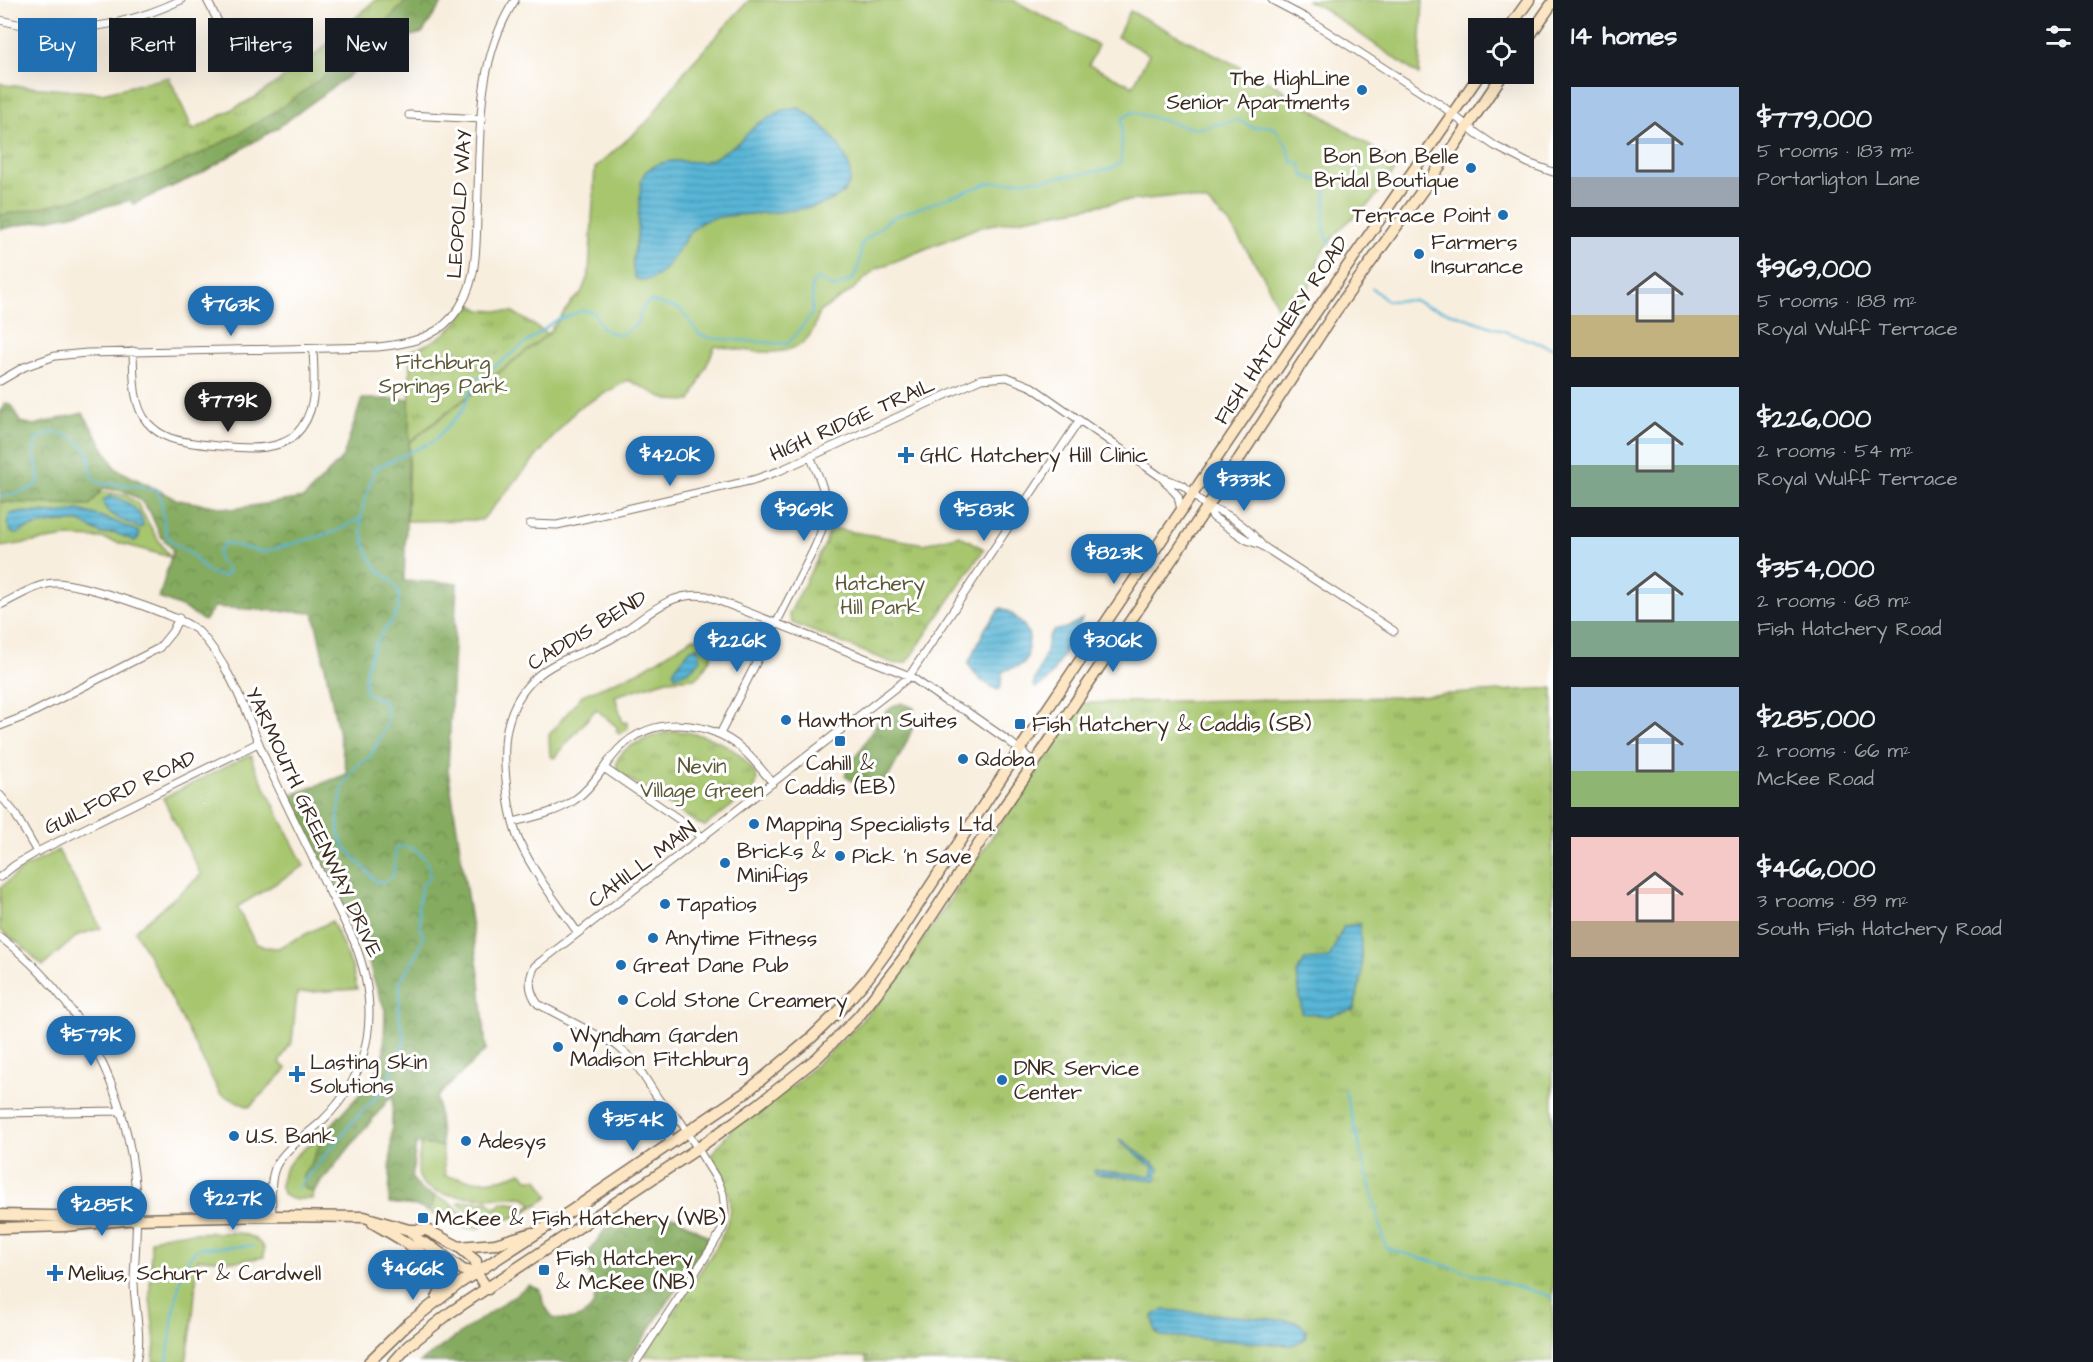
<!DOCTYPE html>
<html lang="en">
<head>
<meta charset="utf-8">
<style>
	:root { --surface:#171b24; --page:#20242c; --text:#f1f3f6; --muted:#9ea1a6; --accent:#1f6fb2 }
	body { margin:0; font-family:"Architects Daughter",sans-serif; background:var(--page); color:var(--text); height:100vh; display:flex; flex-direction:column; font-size:22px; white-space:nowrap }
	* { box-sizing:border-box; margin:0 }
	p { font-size:20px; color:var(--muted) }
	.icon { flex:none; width:33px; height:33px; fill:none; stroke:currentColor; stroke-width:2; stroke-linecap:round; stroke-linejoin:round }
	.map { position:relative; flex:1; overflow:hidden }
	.panel { display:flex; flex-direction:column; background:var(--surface); width:540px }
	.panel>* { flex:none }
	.hud { position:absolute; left:18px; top:18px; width:570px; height:54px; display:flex; gap:12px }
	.fabs { position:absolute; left:1468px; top:18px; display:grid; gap:12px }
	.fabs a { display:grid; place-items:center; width:66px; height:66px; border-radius:0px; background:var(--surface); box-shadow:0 6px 24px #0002; font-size:30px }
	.price { position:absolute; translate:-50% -51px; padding:0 14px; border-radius:21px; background:var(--accent); color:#fff; font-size:20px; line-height:39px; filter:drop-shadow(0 2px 3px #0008) }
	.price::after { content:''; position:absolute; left:50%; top:36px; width:18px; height:14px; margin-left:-9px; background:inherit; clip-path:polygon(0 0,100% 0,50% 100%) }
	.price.selected { background:#222; color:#fff }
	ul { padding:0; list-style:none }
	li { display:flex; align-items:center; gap:18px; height:150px; padding:0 18px }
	li span { display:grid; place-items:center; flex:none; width:168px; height:120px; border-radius:0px; color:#555 }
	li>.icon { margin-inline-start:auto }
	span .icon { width:72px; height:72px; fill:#fffc; stroke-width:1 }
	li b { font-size:26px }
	h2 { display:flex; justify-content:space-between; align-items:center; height:72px; padding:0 18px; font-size:26px }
	.pill { padding:0 21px; border-radius:0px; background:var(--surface); box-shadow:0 6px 24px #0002; font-size:21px; line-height:54px }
	.pill.selected { background:var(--accent); color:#fff }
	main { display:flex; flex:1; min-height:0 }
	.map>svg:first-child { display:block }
	.grass { fill:#a7c66e; stroke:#717846; stroke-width:1.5; fill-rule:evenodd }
	.forest { fill:url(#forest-crowns); stroke:#606a40; stroke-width:1.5 }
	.park { fill:url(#park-tufts); stroke:#717846; stroke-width:1.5 }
	.water { fill:url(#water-rules); stroke:#4a707a; stroke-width:1.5 }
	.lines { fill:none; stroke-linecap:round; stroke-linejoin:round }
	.stream { stroke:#58b6d7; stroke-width:2 }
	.street-casing { stroke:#7d6f61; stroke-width:9 }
	.secondary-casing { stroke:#7d6f61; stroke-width:13 }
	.street { stroke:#fff; stroke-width:7 }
	.secondary { stroke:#fce6c4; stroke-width:10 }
	.poi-dot { fill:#1f6fb2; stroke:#fff; stroke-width:2 }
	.labels { text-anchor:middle; stroke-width:6; stroke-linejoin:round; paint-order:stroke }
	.poi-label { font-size:21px; fill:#3b2a1e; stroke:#fff; text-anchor:start }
	.street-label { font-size:21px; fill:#3b2a1e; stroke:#fff }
	.park-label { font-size:21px; fill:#5b5936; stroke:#fff }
</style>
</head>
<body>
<main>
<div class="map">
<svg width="1553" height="1362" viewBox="0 0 1553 1362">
	<defs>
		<pattern id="forest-crowns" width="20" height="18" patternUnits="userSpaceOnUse" patternTransform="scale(1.5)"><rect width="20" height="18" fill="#85ab61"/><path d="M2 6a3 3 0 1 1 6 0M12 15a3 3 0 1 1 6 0" fill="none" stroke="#6e8b4f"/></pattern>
		<pattern id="park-tufts" width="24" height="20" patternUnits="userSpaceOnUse" patternTransform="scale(1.5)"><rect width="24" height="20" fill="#a7c66e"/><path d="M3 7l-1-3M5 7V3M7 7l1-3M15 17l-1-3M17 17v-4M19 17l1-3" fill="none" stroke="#89a15a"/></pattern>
		<pattern id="water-rules" width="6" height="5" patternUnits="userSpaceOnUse" patternTransform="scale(1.5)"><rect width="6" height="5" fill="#58b6d7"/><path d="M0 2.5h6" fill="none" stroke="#4a94ae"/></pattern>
	</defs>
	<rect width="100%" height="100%" fill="#fff"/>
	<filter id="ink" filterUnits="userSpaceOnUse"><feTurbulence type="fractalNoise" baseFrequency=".0167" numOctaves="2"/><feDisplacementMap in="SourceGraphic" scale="12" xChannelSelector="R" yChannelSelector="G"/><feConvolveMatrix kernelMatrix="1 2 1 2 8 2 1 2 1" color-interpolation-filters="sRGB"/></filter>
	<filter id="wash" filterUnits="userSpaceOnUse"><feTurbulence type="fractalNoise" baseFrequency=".008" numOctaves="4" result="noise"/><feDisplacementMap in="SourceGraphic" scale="24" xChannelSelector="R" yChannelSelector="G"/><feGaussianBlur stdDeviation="1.35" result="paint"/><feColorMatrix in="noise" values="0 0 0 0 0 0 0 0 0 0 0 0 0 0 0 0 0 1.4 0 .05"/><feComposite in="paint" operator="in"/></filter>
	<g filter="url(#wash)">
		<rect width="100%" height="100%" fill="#f8eede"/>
		<path class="grass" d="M749,0H1013L1098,45L1089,65L1133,86L1149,54L1117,37L1130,11L1275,85L1399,165L1372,201L1340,229L1321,253L1307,295L1285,324L1264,277L1229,223L1207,202L1177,196L1117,202L979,227L876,269L850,292L819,312C817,318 816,325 813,330C796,364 745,350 715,346L691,401L668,400L628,380L577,409L482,520L407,521L409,442L548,334L573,300L581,294L589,273L595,168L648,121L684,72Z
			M1306,0H1423L1419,75L1321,7Z
			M101,491L127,496L137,503L157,538L170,557L101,538L67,537L0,547V502L89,505ZM79,510L111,520L139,532L102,534L80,522H60L39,525L12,533L7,523L40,512L58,513Z
			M693,638H699L707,643L712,649V655L701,674L696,678L667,680L615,696L623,723L627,722L628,728L619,734L616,731L618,728L596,709L554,758L550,756L549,735L582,695L640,671Z
			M247,756H252L253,763L304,866L237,907L255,943L264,947L278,948L332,921L352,967L357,989L297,993L292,1041L279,1062L287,1069L249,1107L220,1094L162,980L135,931L201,875L163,798Z
			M58,850L101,928L78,935L43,966L20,944L0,930V888L22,869Z
			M325,1132L312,1162L303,1176L304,1188L313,1192L312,1199C299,1199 283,1203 281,1187C279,1163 309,1146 325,1132Z
			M421,1144L442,1146L445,1176C474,1181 493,1185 521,1172L528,1179H538L549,1197L518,1216L487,1225L459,1204V1202L488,1201L494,1208L500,1206L502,1202L517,1204L525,1209L532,1204L526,1198L520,1197C497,1197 435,1202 421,1181C415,1172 420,1154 421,1144Z
			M435,1196L447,1201L482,1227C465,1234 446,1218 430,1212Z
			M239,1233C251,1236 257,1238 264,1248V1257L238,1261L198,1259L192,1326L186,1362H153L155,1343L150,1298L151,1241C169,1229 217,1233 239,1233Z"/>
		<path class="forest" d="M407,0H444L422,33L399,39L277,128L200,174L133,204L131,200L71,215L0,229V215C134,193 248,144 350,53C370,36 389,20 407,0Z
			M548,334L409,443L404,581L457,583L448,769L480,981L486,1050L437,1097L442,1146L416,1144L412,1178L420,1189L435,1196L430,1212L416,1206L389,1203L393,1094L313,1192L304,1188L303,1176L312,1162L325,1132L360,1094L377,1072L384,1052L385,1010L373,978L365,947L289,796L347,774L314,613L214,607L204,621L184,608L159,598L173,550L160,535L150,512L139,499L126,492L103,488L90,505L0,502V414L5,403L13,407L20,422L34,425L83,413L116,469L178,500L232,509L304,498L343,457L362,399H410V358Z
			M902,703L914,708L915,723L903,750L890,774L879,788L869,793L845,776C849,762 854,760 862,748C872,731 881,709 902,703Z
			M654,1214L676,1217L710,1238L628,1362H420L529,1285L541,1290L543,1303L553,1318C577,1324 602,1312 593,1284C591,1276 585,1269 581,1263L606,1228L626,1217Z"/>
		<path class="park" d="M375,0H407C386,23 364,43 340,63C240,147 129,194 0,215V83L5,85L102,93L169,77L193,130L254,98L313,57Z
			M470,304L481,310L513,312L548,334L409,442L410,351C436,342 456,329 470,304Z
			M830,528L924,544L959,535L984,549L907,662L895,664L792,623L789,614L825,544Z
			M1553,688V1362H866V1357L644,1356L717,1246C738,1206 731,1193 711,1155L731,1130L794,1085L845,1038L881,999L910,959L1082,703L1400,697Z
			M676,731C706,734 733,743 751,768C757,776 759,780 754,789L705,826L697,823L618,772C608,747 658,733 676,731Z"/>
		<path class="water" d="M799,108C818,119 839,140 847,161C873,225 734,207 704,221C677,234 671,288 636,279C629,264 635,251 637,236C639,216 639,196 642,177L646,171L658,164L672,161L703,162L716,157L739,142L757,124L783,110Z
			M111,496C126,501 141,508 143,526L140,528L137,527C125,521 103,515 103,500Z
			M79,510L111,520L139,532V537L135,541L113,532L102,534L80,522H60L39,525L25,529L18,534L12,533L7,523L10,514L18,512L58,513Z
			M1001,608C1010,611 1024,623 1028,633C1030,637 1029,642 1028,647C1028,653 1028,660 1022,664C1016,670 1010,665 1002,673L1001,687L998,690L980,680L968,664L986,627Z
			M1082,619L1077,631L1050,677L1045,683L1035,688L1033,685L1045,655L1048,638L1053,631L1066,628Z
			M698,647C707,662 688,673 675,676L673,671L691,649Z
			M1360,924L1362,974L1354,1010L1328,1016L1302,1013L1297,973L1305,960L1329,958L1344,926Z
			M1121,1139L1159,1168L1156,1180L1094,1174V1170L1152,1176L1154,1168L1119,1141Z
			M1165,1310L1291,1321L1299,1323L1306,1330L1305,1339L1292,1345L1161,1336L1155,1331L1153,1316L1158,1312Z"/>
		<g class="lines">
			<path class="stream" d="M1372,288L1387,301L1414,300L1426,306L1454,314L1553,348
				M0,496C14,494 29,492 39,482C38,465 32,457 36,440C54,427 74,433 87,451C93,459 87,475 96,481C105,487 114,483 123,484C134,485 148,487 159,492C164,507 161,523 168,537C172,545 184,548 191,554C203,565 204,575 224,576L228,572L226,566L219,562L218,552L225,543L263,552L334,532L361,518
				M1345,1090L1386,1248L1553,1297
				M298,1188L348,1127L386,1086L405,1040L399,1017L400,981L415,958L423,938L418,908L422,885C424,882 427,881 429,879C431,875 430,873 429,869C426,855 412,844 397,847C393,856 396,867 392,877L385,882H377L344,846L338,832V817L343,786L355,767L370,757L386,726L388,715L383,701L365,692C363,673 370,652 381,635C389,623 399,615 399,599C399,584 389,580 379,570C367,558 361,536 361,519C362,505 371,483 374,469L434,441L462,411L475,381L555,321L583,310L595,313C601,330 602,331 621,335L638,323L642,309L650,301L680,309L699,334L709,338L788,344L812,314V284L818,279L833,288L853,279L859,265L862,243L891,218L989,183L1048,179L1110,169L1120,163C1123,148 1121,134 1122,119L1132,112L1195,129L1238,120L1254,128L1264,126L1275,128L1286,144L1292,162L1300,163L1304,176C1309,178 1318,179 1322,183C1334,193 1312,226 1334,246
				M167,1362C171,1337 176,1257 200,1248L253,1246"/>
		</g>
	</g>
	<g filter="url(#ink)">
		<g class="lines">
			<defs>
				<path id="street" d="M207,0L224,33
					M1272,0L1306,18L1441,105L1476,133L1495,146L1528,163L1553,172
					M0,20C62,37 124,27 181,0
					M409,115L482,119
					M133,351C134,374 132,404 147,422C153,429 162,435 170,438C187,444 247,450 266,447C275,446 288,442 295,435C319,412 314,379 313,349
					M0,381L24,367L55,356L87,353L378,347C406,344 433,339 452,317C477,289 476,252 477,217C481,144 473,64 515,0
					M1161,477L1178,496L1181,510
					M1207,507C1228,512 1248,528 1261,544
					M530,524L557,525L753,480L779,471L981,379L1007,377L1032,387L1161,477L1184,486L1207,507L1213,517L1247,540L1261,545L1394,631
					M0,605C17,597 36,584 54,583C76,581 185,617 199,632C232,666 249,722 268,765C295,824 325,882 354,941C380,1006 374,1071 322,1121C307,1135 285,1148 276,1166C269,1181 272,1200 272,1216
					M0,726L28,715L159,648L172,632L179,618
					M720,734L813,551C833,509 828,497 810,456
					M604,768L677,818L696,831L702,839
					M0,795L14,812L37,852
					M513,822C533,817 555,813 573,801C593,788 603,766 618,750C650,715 708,719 742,749C754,759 763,772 773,783
					M0,877L15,865L37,852L258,743
					M578,933C557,903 535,875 519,841C508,815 501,758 507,729C511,710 520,692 535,678C557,658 586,653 611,639C645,621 664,590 707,596L910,676L945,701L966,711L1010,742L1035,763
					M0,937C82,999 129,1093 136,1194C138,1223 135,1252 134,1281C134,1308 143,1335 136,1362
					M660,1102L669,1131V1145
					M0,1113L122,1111
					M636,1362L710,1250L723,1228L725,1211L723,1194L719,1183L681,1122L659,1100L634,1061L616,1045L538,1004C529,992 527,980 535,966L578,933L908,678L1079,421"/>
				<path id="secondary" d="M1509,28L1529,0
					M1524,44L1553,2
					M0,1215L99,1217
					M373,1223C394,1236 458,1265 437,1298
					M0,1228L65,1226L136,1219L272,1216L364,1217L409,1230H427L459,1247L476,1261V1273L488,1289
					M409,1230L420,1241L433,1248L463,1270L476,1273
					M459,1247L495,1244L532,1233
					M369,1362L409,1323L460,1283L571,1211L745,1093L810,1039L839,1011L867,979L891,946L1019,751L1289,351L1480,74
					M394,1362L408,1346L451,1312L697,1149L759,1104L817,1058L859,1016L906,955L986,833L1044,749L1218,491L1335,312L1455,145L1503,74"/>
			</defs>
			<use href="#street" class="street-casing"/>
			<use href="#secondary" class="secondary-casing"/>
			<use href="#street" class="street"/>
			<use href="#secondary" class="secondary"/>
		</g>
	</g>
	<g class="poi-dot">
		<circle cx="1362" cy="90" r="6"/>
		<circle cx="1471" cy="168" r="6"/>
		<circle cx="1503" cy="215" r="6"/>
		<circle cx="1419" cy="254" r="6"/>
		<path d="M903 446h6v6h6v6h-6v6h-6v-6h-6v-6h6z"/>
		<circle cx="786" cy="720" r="6"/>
		<rect x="1014" y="718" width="12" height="12" rx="3"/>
		<rect x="834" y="735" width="12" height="12" rx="3"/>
		<circle cx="963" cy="759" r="6"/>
		<circle cx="754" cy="824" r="6"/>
		<circle cx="840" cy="856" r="6"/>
		<circle cx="725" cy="863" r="6"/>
		<circle cx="665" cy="904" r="6"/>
		<circle cx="653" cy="938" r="6"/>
		<circle cx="621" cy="965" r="6"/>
		<circle cx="623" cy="1000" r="6"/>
		<circle cx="558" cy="1047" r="6"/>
		<path d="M294 1065h6v6h6v6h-6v6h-6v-6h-6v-6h6z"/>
		<circle cx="1002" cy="1080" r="6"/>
		<circle cx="234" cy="1136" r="6"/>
		<circle cx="466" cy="1141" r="6"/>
		<rect x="417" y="1212" width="12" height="12" rx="3"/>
		<rect x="538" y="1264" width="12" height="12" rx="3"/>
		<path d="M52 1264h6v6h6v6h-6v6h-6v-6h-6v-6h6z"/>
	</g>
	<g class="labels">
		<g class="poi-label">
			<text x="1350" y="85" text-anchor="end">The HighLine<tspan x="1350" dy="24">Senior Apartments</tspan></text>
			<text x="1459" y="163" text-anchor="end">Bon Bon Belle<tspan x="1459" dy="24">Bridal Boutique</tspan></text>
			<text x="1491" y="222" text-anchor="end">Terrace Point</text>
			<text x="1431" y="249">Farmers<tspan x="1431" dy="24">Insurance</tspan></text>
			<text x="920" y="462">GHC Hatchery Hill Clinic</text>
			<text x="798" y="727">Hawthorn Suites</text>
			<text x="1032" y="731">Fish Hatchery &amp; Caddis (SB)</text>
			<text x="975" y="766">Qdoba</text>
			<text x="840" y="770" text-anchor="middle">Cahill &amp;<tspan x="840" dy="24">Caddis (EB)</tspan></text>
			<text x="766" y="831">Mapping Specialists Ltd.</text>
			<text x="737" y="858">Bricks &amp;<tspan x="737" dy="24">Minifigs</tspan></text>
			<text x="852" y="863">Pick 'n Save</text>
			<text x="677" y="911">Tapatios</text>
			<text x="665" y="945">Anytime Fitness</text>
			<text x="633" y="972">Great Dane Pub</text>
			<text x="635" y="1007">Cold Stone Creamery</text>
			<text x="570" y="1042">Wyndham Garden<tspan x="570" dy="24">Madison Fitchburg</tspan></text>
			<text x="310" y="1069">Lasting Skin<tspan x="310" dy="24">Solutions</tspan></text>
			<text x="1014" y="1075">DNR Service<tspan x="1014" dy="24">Center</tspan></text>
			<text x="246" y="1143">U.S. Bank</text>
			<text x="478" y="1148">Adesys</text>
			<text x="435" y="1225">McKee &amp; Fish Hatchery (WB)</text>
			<text x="556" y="1265">Fish Hatchery<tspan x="556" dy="24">&amp; McKee (NB)</tspan></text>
			<text x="68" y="1280">Melius, Schurr &amp; Cardwell</text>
		</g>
		<g class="street-label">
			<text transform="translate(459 204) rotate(-86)" y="7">LEOPOLD WAY</text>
			<text transform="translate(1281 330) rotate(-56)" y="7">FISH HATCHERY ROAD</text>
			<text transform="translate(852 419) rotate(-24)" y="7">HIGH RIDGE TRAIL</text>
			<text transform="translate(587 630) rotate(-31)" y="7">CADDIS BEND</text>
			<text transform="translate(120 792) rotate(-26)" y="7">GUILFORD ROAD</text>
			<text transform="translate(314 822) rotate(65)" y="7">YARMOUTH GREENWAY DRIVE</text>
			<text transform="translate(642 864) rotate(-37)" y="7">CAHILL MAIN</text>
		</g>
		<g class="park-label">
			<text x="443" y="369">Fitchburg<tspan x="443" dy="24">Springs Park</tspan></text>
			<text x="880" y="590">Hatchery<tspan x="880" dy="24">Hill Park</tspan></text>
			<text x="702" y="773">Nevin<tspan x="702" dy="24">Village Green</tspan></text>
		</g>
	</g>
</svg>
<div class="fabs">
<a><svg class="icon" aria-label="locate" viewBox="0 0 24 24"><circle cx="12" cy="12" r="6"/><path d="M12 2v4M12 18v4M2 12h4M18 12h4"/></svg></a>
</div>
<b class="price" style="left:231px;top:337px">$763K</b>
<b class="price selected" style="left:228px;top:433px">$779K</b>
<b class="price" style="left:670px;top:487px">$420K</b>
<b class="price" style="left:1244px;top:512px">$333K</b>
<b class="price" style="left:804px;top:542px">$969K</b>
<b class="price" style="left:984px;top:542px">$583K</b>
<b class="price" style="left:1114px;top:585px">$823K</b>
<b class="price" style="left:737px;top:673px">$226K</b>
<b class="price" style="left:1113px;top:673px">$306K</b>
<b class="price" style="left:91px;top:1067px">$579K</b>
<b class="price" style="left:633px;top:1152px">$354K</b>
<b class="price" style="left:233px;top:1231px">$227K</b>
<b class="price" style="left:102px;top:1237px">$285K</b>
<b class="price" style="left:413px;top:1301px">$466K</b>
<div class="hud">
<a class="pill selected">Buy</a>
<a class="pill">Rent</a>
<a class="pill">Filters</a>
<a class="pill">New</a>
</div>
</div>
<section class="panel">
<h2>14 homes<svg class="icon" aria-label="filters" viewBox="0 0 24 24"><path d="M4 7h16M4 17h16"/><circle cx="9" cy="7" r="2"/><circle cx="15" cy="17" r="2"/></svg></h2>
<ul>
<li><span style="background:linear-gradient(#a9c7e8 75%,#9aa5b1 0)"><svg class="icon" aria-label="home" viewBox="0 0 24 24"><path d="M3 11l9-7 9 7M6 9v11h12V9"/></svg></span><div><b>$779,000</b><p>5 rooms · 183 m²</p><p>Portarligton Lane</p></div></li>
<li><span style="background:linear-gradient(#c9d6e8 65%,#c2b280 0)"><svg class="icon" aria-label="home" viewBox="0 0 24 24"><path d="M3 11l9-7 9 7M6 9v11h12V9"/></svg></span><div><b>$969,000</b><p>5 rooms · 188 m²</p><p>Royal Wulff Terrace</p></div></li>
<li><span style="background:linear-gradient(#bfe0f5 65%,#7fa58c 0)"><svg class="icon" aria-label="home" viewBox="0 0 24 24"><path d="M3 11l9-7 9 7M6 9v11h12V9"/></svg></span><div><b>$226,000</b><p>2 rooms · 54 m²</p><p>Royal Wulff Terrace</p></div></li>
<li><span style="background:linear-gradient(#bfe0f5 70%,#7fa58c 0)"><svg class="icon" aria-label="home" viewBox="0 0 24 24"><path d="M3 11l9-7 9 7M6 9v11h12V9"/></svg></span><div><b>$354,000</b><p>2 rooms · 68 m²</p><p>Fish Hatchery Road</p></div></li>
<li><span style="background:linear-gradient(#a9c7e8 70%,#8fb573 0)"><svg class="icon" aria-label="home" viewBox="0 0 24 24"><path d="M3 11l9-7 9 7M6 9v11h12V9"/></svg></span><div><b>$285,000</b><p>2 rooms · 66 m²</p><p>McKee Road</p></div></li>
<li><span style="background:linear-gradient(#f6c9c9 70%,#b9a48a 0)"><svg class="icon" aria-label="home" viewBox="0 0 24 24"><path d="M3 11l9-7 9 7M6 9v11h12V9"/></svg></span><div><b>$466,000</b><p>3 rooms · 89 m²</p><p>South Fish Hatchery Road</p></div></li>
</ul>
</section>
</main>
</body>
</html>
